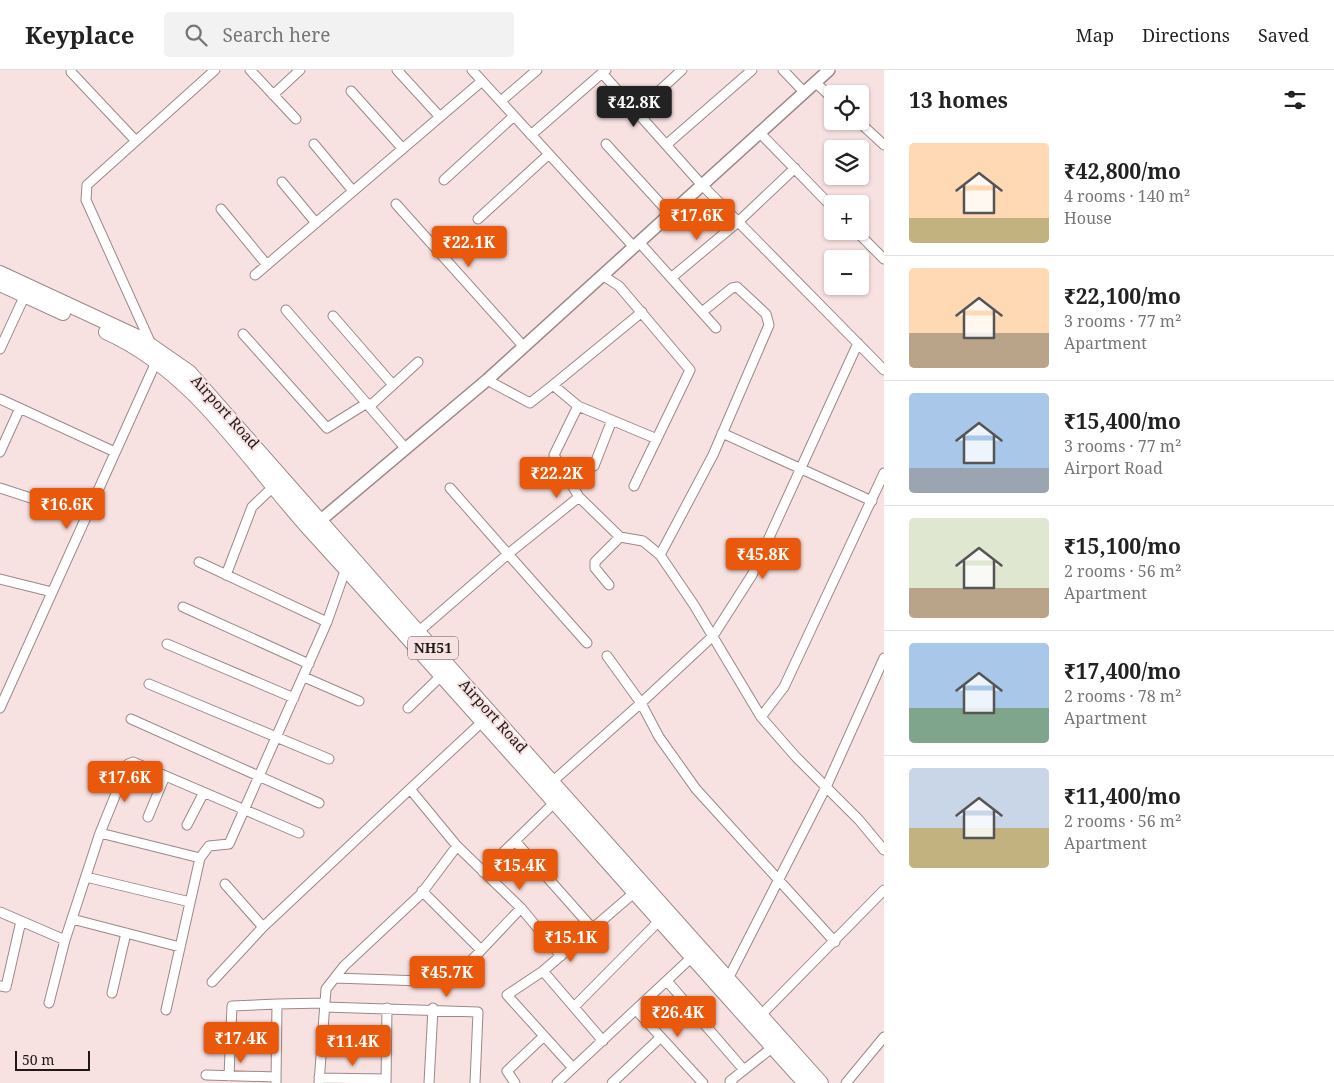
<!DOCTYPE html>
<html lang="en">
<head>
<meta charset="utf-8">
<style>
	:root { --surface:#fff; --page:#f2f2f2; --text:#222; --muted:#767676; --line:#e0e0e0; --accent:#ea580c }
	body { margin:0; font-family:"Noto Serif",serif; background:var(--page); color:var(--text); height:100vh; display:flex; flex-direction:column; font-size:19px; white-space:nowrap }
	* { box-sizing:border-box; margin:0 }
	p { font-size:16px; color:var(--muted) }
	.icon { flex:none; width:28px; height:28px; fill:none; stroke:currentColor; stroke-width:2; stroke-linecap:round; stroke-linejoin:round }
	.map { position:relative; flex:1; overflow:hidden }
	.drawer { display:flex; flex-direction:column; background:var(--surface); width:450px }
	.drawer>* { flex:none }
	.fabs { position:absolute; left:824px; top:15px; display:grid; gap:10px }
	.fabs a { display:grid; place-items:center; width:45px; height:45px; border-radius:5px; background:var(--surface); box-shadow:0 1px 4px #0004; font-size:25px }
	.scale { position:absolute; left:15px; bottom:12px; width:75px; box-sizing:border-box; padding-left:5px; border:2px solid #1f1817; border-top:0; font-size:14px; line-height:18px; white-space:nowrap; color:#1f1817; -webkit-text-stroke:4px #f8e2e1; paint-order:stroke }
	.price { position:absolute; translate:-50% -42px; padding:0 11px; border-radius:5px; background:var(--accent); color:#fff; font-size:16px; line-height:32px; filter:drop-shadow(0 1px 2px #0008) }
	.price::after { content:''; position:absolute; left:50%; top:30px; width:15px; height:11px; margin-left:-8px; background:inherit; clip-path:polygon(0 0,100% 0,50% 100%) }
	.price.active { background:#222; color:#fff }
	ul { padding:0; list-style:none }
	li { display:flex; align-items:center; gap:15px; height:125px; padding:0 25px }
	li+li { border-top:1px solid var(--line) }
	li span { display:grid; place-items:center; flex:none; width:140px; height:100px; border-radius:5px; color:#555 }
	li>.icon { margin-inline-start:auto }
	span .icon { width:60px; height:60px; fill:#fffc; stroke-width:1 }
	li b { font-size:21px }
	h2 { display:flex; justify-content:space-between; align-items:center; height:60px; padding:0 25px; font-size:21px }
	header { display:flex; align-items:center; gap:30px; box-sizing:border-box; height:70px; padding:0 25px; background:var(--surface); border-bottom:1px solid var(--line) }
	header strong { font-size:24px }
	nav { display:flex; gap:28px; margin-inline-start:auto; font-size:18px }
	.search { width:350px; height:45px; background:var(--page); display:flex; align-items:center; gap:12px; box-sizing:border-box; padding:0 18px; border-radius:5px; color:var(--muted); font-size:19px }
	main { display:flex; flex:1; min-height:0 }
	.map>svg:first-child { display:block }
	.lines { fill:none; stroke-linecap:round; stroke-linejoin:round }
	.minor-casing { stroke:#9c8888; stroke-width:11 }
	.tertiary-casing { stroke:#9c8888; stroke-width:14 }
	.trunk-casing { stroke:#9c8888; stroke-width:16 }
	.minor { stroke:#fff; stroke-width:9 }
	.tertiary { stroke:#fff; stroke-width:11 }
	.trunk { stroke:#fff; stroke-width:14 }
	.labels { text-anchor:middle; stroke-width:4; stroke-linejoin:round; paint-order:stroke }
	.shield { fill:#f8e2e1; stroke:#605554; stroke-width:1 }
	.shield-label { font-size:14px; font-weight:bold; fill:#1f1817 }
	.street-label { font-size:15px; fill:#1f1817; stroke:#f8e2e1 }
</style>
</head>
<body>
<header>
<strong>Keyplace</strong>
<div class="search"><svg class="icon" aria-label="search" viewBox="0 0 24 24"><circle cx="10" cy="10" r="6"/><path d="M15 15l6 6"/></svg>Search here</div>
<nav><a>Map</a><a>Directions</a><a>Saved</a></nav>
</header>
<main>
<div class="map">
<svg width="884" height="1013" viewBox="0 0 884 1013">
	<rect width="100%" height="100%" fill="#f8e2e1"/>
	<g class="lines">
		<defs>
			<path id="minor" d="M250,0L296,49
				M397,0L440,47
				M472,0L633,176
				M606,0L602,3L701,114L884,300
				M783,0L804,22
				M71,2L136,71
				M815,12L832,28
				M351,21L403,79
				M273,25L300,0
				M501,31L537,0
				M636,42L682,0
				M858,51L884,75
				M759,62L832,137
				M531,65L602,3
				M314,74L353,121
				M606,74L669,143
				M666,75L752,0
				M444,110L514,46
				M282,112L316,153
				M396,134L524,277
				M221,139L267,195
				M478,149L549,84
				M856,161L884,189
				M639,172L716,258
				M255,205L482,11
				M602,205L619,216L690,300L634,416
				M671,208L738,152L795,98
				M286,240L406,379
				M702,242L732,218L737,217L766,244L769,255L713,385L660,485L694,535L761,647L796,687L859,750L884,780
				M333,246L393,315
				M243,264L327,358L367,333
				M151,274L86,130L87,115L215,0
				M0,279L25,225
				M487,310L530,333L553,315L578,336L554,385L579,427
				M553,315L642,242
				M0,329L115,382
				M370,336L418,292
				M578,336L657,369
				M722,363L872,431
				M0,382L20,338
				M594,396L612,350
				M0,418L86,446
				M450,418L508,484L579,427L620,467L643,471L660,485
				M199,492L327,552
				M226,505L252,437L274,416
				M0,509L52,522
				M609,515L595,498V492L620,467
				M183,537L309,594
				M418,562L508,484L587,573
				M167,574L294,628
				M607,586L641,633L713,566L752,505L858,273
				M304,607L359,631
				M149,614L329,689
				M0,638L156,292L155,289
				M408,638L442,605
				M761,647L784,617L884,403
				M131,649L319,733
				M552,712L641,633L659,667L696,719L835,872
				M148,747L165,706
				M187,755L203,724
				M100,763L128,694L133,692L299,763
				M515,771L593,859
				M457,776L521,838L561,886
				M200,788L209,776L229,774L327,552L346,498
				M483,802L554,733
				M86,807L190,832
				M225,814L263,857
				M422,821L481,880
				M0,842L65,870L100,763L200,788L166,940
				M72,849L180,877
				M543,901L507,925L573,998
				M335,908L451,912L521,838
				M728,909L827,715L884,588
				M667,911L744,1000
				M212,912L263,857L410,719
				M0,916L6,917L21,851
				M112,923L126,863
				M49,933L65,870
				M325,937L478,942L475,1013
				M574,937L659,851
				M636,940L703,1013
				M761,945L884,820
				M603,971L543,901L635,822
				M206,1005L276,1007
				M229,1006L232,936L277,934
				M319,1008L386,1009
				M276,1013L277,934L325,933
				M319,1013L326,919L344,896L421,824L457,776L410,719L482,652
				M386,1013L387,938
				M429,1013L433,938
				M515,1013L507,1001L544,966
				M557,1013L692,887
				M612,1013L661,967
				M732,1013L730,1011L773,977
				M846,1013L884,967"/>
			<path id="tertiary" d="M315,455L487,310L829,0"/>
			<path id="trunk" d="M0,203L140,268L189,302L418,562L821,1013
				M0,214L63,243
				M106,262C197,303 247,391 312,462C478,644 640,830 805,1013"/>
		</defs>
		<use href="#minor" class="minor-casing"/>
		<use href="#tertiary" class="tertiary-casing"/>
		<use href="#trunk" class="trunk-casing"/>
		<use href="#minor" class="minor"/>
		<use href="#tertiary" class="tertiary"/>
		<use href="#trunk" class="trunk"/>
	</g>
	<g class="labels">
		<rect class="shield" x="408" y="566.5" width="50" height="23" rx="4"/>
		<g class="shield-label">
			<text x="433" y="583">NH51</text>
		</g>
		<g class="street-label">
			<text transform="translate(225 342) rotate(48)" y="5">Airport Road</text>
			<text transform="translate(493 646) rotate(48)" y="5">Airport Road</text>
		</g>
	</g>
</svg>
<div class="fabs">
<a><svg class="icon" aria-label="locate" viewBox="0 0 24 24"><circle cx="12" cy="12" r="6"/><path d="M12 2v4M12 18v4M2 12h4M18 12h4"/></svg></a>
<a><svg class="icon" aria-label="layers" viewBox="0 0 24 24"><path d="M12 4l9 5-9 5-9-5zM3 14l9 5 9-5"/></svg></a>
<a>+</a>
<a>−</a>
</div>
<div class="scale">50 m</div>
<b class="price active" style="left:634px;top:58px">₹42.8K</b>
<b class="price" style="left:697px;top:171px">₹17.6K</b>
<b class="price" style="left:469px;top:198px">₹22.1K</b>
<b class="price" style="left:557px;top:429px">₹22.2K</b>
<b class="price" style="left:67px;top:460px">₹16.6K</b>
<b class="price" style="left:763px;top:510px">₹45.8K</b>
<b class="price" style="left:125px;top:733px">₹17.6K</b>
<b class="price" style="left:520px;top:821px">₹15.4K</b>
<b class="price" style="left:571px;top:893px">₹15.1K</b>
<b class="price" style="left:447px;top:928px">₹45.7K</b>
<b class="price" style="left:678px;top:968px">₹26.4K</b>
<b class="price" style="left:241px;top:994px">₹17.4K</b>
<b class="price" style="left:353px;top:997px">₹11.4K</b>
</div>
<section class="drawer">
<h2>13 homes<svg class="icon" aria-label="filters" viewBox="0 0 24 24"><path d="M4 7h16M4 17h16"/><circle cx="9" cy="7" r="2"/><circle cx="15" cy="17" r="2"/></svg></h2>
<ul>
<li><span style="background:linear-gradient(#ffd9b3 75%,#c2b280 0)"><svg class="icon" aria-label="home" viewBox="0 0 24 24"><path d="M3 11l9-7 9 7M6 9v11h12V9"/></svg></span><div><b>₹42,800/mo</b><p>4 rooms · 140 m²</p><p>House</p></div></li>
<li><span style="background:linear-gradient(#ffd9b3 65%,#b9a48a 0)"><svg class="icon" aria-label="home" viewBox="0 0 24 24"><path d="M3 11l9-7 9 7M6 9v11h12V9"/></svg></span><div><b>₹22,100/mo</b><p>3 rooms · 77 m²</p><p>Apartment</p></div></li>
<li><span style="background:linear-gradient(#a9c7e8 75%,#9aa5b1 0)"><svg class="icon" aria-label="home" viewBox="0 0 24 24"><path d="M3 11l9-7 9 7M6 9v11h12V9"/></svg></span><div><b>₹15,400/mo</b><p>3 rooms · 77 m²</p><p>Airport Road</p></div></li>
<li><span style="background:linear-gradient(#dfe7d0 70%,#b9a48a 0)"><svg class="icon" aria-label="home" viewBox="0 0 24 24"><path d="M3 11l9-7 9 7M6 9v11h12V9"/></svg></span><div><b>₹15,100/mo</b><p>2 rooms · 56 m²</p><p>Apartment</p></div></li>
<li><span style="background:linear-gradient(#a9c7e8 65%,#7fa58c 0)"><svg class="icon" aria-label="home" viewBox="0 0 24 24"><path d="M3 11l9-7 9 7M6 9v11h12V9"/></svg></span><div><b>₹17,400/mo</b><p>2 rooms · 78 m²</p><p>Apartment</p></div></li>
<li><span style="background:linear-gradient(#c9d6e8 60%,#c2b280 0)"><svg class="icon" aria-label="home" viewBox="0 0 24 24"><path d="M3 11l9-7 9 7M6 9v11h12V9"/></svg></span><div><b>₹11,400/mo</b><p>2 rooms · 56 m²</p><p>Apartment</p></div></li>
</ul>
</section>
</main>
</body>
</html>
